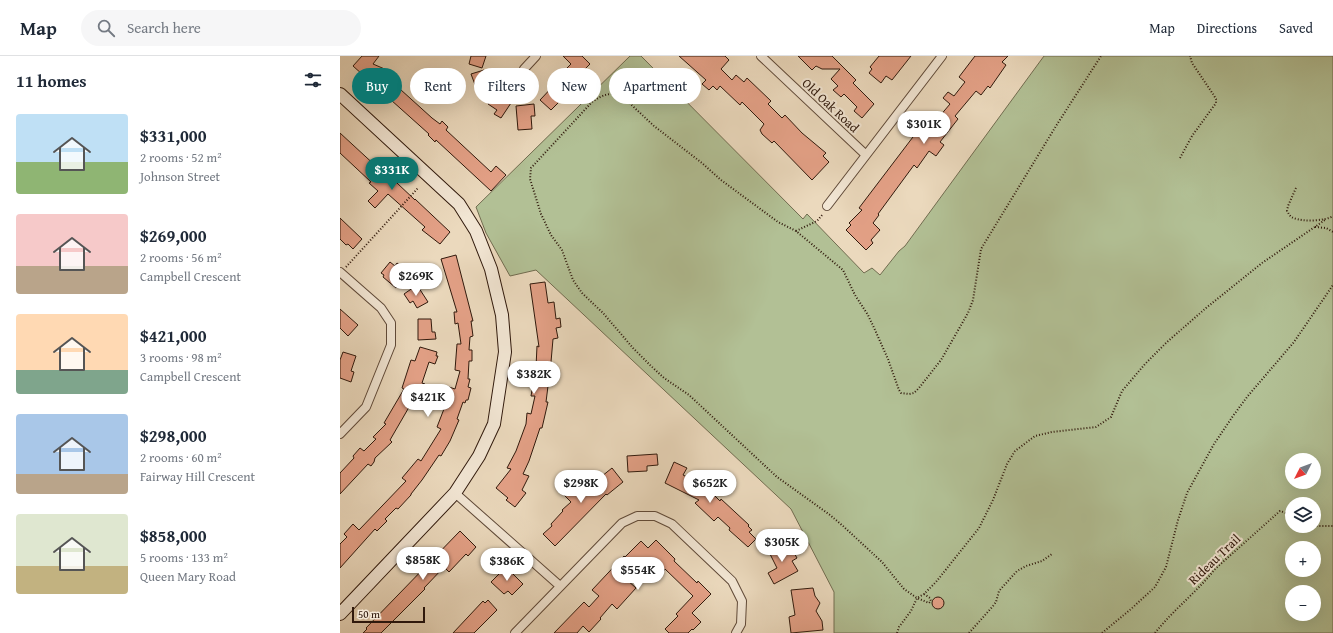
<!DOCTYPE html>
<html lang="en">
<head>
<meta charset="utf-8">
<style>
	:root { --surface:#fff; --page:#f6f6f7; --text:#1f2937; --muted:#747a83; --line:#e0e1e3; --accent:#0f766e }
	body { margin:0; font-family:"Gentium Book Plus",serif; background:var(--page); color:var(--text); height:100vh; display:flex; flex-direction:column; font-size:15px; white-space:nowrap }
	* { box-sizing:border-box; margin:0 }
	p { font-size:13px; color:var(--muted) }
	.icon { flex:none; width:22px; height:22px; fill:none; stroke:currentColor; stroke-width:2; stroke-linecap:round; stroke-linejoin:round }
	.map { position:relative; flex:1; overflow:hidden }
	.details { display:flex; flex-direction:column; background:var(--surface); width:340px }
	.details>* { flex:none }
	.hud { position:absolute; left:12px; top:12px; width:380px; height:36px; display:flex; gap:8px }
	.needle { width:26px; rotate:228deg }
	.fabs { position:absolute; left:945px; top:397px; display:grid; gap:8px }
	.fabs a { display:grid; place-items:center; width:36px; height:36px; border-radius:50%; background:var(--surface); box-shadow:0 4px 16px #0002; font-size:20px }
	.scale { position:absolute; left:12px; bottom:10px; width:73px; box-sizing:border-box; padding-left:4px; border:2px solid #30190c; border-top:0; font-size:11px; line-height:14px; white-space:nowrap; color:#30190c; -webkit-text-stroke:3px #f2e6d4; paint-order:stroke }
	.price { position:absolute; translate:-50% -34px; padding:0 9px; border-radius:14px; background:#fff; color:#222; font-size:13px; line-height:26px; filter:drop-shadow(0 1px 2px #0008) }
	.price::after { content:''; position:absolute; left:50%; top:24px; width:12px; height:9px; margin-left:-6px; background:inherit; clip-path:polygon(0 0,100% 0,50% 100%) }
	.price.selected { background:var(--accent); color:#fff }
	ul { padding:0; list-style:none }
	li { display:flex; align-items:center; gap:12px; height:100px; padding:0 16px }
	li span { display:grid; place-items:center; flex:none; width:112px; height:80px; border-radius:4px; color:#555 }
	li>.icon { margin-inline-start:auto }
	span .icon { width:48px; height:48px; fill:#fffc; stroke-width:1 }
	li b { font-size:17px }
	h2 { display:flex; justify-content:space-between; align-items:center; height:48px; padding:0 16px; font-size:17px }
	.chip { padding:0 14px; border-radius:18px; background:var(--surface); box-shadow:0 4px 16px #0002; font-size:14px; line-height:36px }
	.chip.selected { background:var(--accent); color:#fff }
	header { display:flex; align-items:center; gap:24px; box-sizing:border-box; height:56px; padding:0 20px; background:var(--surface); border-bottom:1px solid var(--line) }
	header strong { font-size:19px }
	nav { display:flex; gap:22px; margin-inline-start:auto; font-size:14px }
	.search { width:280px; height:36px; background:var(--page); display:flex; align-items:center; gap:10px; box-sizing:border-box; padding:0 14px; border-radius:22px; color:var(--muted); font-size:15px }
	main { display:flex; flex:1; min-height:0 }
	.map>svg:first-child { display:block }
	.green { fill:#b2c095; stroke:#716c50; fill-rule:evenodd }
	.building { fill:#e4a187; stroke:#30190c }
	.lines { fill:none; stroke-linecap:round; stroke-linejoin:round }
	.street-casing { stroke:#5f4938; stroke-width:10 }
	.secondary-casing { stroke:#30190c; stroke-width:14 }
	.path { stroke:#30190c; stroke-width:2; stroke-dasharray:1 2; stroke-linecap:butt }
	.street { stroke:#f2e6d4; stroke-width:8 }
	.secondary { stroke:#f2e6d4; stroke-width:12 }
	.labels { text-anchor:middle; stroke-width:4; stroke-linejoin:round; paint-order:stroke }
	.street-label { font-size:13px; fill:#30190c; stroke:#f2e6d4 }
</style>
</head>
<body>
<header>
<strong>Map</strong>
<div class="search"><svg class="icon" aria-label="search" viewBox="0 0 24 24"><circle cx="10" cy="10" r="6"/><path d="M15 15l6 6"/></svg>Search here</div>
<nav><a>Map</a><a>Directions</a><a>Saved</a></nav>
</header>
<main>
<section class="details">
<h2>11 homes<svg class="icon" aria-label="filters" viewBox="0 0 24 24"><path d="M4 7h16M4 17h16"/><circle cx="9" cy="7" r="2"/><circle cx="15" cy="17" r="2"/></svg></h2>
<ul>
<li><span style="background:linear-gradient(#bfe0f5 60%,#8fb573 0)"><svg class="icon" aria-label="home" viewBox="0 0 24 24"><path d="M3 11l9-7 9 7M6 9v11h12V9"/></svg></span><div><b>$331,000</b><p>2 rooms · 52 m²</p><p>Johnson Street</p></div></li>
<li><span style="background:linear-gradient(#f6c9c9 65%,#b9a48a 0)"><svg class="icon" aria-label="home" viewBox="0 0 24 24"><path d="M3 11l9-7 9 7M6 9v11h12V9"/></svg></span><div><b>$269,000</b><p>2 rooms · 56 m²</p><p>Campbell Crescent</p></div></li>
<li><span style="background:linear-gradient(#ffd9b3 70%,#7fa58c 0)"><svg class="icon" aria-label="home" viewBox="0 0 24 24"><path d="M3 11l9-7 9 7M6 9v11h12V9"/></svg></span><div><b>$421,000</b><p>3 rooms · 98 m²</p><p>Campbell Crescent</p></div></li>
<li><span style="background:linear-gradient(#a9c7e8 75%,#b9a48a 0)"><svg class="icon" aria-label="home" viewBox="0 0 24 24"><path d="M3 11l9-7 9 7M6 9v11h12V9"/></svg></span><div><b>$298,000</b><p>2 rooms · 60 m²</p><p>Fairway Hill Crescent</p></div></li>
<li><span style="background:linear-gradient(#dfe7d0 65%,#c2b280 0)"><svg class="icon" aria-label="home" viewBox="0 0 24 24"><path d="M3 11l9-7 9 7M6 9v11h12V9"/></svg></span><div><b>$858,000</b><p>5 rooms · 133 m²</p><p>Queen Mary Road</p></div></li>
</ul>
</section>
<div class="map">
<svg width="993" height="577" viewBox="0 0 993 577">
	<rect width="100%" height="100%" fill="#ebd9bd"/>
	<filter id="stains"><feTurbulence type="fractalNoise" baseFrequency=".005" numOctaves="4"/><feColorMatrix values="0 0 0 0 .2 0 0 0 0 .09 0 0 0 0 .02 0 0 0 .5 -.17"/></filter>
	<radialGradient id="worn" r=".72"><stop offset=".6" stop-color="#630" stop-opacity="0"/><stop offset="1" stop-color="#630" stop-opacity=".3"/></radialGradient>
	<path class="green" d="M290,0H301L463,163L467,158L524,217L532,212L540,219L559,195L565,190L704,0H993V577H494V536L451,453L196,214L170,220L146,177L136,151ZM952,404H974V426H952ZM952,448H974V470H952ZM952,492H974V514H952ZM952,536H974V558H952Z"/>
	<path class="building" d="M22,0H39L33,8L47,14L54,21L50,24L92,62L100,68L102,65L108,71L106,74L151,116L156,110L166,119L151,135L96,84L95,86L88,79L89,78L13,10Z
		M131,0H146L142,12L129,8Z
		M223,0H242L250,8L235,23L246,34L234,45L227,38L211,54L200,44L216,27L214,25L231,8Z
		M339,0H385L389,4L381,13L392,24L396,19L404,26L407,22L431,45L428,48L442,62L445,59L462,77L486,97L483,100L489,106L472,124L434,85L432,87L422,78L420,74L424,68L402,46L400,49L380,30L377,34L373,30L369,34L362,28L366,24Z
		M458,0H492L516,24L513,27L534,48L522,62L514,55L517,51L504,38L501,41L493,34L498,30L491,23L500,13H482L476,10L472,14Z
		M539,0H571L552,24L546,20L541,27L529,17L532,13L530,11Z
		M635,0H668L662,6L666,9L650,32L648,30L641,39L636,35L615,60L618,63L600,86L604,89L596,100L589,95L577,112L574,109L538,158L539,159L533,167L540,174L531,184L533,187L526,194L506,174L511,169L509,167L522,154L519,152L576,77L583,82L592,69L586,65L593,57L599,61L610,48L603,42L608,36L614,40L625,26L619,21Z
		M144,14L150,30L137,34L131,18Z
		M155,37L171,47L161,62L154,58L157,54L148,48Z
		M194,48L195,60H191L192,73L178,74L176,50Z
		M0,77L51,124L52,123L57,127L75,144V143L110,176L100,188L82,174L85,171L48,138L35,152L28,145L38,135L29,127L31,126L0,97Z
		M0,162L22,183L13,193L8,188L6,189L0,183Z
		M116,199L133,265H131L133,280L130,281L129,294H132V305H129L128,323H130L128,331L131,332L128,344H126L125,347L123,346L117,363L119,364L110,385L101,400L99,399L82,424L71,438V439L58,453L56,452L45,463L47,465L37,475L35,473L0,512V488L7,481L4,478L13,468L19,474L66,425L62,422L78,403L81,405L101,373L97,371L109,340H107L109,331L115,333L120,315L115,314L117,288H121L118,267L115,268L114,256H117L101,203Z
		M50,206L55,210L57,207L65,213L60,218L64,223L56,232L43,221L44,219L41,217Z
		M205,226L208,247L214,246L216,263L220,262L221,271L216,272L218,282L213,283L211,306L206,346H208L202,372H200L189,405L183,418L189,420L182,434L186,437L175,451L166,444L168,442L156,432L171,413L167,412L176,395L186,368L187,357L191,358L195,340H191L196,311L197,290L199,291L190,228Z
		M77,229L88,246L77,252L73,245L70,247L64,238Z
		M0,253L18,269L8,280L0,272Z
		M78,263H91L92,276H95L96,283L78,284Z
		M80,291L97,296L96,300H98L95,308L89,306L82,327L85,328L80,343L79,342L77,347L72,346L50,384L52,386L35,402L34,406L31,410L28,408L0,438V417L14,402L13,400L20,392L24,395L36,383L33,381L46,368L44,367L64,333L62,332L71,304L75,305Z
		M3,296L16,300L11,315L14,316L11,326L0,322V304Z
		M317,398L318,409L307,410V415L288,416L287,400Z
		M334,406L347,412L343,419L364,429L380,445L381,443L409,469L408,470L412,474L409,476L416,483L408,491L389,474L390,472L378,461L374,465L355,447L359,444L325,427Z
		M272,412L283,426L267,439L266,438L215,490L203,478L212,470L211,468L223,455L222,454L231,446L220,435L234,421L246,433Z
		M120,475L136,491L128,500L126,498L109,516L104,511L84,532L85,533L41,577H23L27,573L26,572Z
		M316,484L335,503L334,505L357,527L358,525L371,538L352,557L361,566L353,574L352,573L348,577H329L325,573L338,560L336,558L353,540L325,513L323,516L309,502L306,505L305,504L286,523L296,532L277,553L272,548L260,562L261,563L249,576L243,570L237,577H214L244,546L249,551L259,540L252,534L284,500L285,501L301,485L308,492Z
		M442,487L446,493L450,490L457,502L452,505L458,515L434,528L428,517L437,512L428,494Z
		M166,511L183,528L172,539L168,535L164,538L151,526Z
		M473,532L475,540L480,547L476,555L482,565L483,574L451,577L449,561L455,559L451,534Z
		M592 547a6 6 0 1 1 12 0a6 6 0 1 1-12 0Z
		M148,544L157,554L134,577H113L143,545L145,547Z"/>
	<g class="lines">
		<defs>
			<path id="street" d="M421,0L526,99
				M184,13L196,0
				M487,150L602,0
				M0,216L41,252L51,267V289L26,351L0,378
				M115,437L220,530
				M175,577L282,467L297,460H315L332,468L392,525L402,545L401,568L396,577"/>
			<path id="secondary" d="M0,38L119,148L136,175L151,213L162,259L165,296L154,368L139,400L115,437L0,558"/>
		</defs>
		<use href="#street" class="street-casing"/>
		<use href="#secondary" class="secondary-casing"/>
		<path class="path" d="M840,102L852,80L876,47V43L873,38L852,7L850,0
			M956,132L948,150L947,155C949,158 950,161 954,162C962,166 986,165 993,160
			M975,171L986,172L993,176
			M456,175L477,165L483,158
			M6,211L78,132
			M974,468L977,470H993
			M584,538L590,542L591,545L589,547L577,542L564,533L542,506L503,470L490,459L437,421L349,339L324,322L311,310L293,292L263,257L242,237L233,224L222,194L211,179L201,158L190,123L191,112L252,46C262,39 271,35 283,41L314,70L362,107L381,124L438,166L456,175L503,214L515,239L528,259L535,274L548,303L559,334L561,337L569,338L574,337L579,332L601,304L628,257L633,244L641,193L716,70L761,0
			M557,577L559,571L571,555L577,542L584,538L596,526L639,472L653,444L667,408L675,395L695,380L712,376L756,371L771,361L782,335L805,308L827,286L866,252L922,207L985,164
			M629,577L653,550L656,546L659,535L677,515L686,510L702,505L712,498
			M762,577L791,553L815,531L826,511L838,464L847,437L874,388L893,360L907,341L954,286L993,229
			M815,577C833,554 857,536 875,513L940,455L952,459"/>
		<use href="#street" class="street"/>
		<use href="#secondary" class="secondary"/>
	</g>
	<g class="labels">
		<g class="street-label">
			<text transform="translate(491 49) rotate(43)" y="5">Old Oak Road</text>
			<text transform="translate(874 503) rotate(-44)" y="5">Rideau Trail</text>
		</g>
	</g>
	<rect width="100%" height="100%" filter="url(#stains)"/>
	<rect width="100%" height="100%" fill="url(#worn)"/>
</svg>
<div class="fabs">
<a><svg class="needle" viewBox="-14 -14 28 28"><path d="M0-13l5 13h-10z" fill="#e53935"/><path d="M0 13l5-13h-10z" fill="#747a83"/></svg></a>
<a><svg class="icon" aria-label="layers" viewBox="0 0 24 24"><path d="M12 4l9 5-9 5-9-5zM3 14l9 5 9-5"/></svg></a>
<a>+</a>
<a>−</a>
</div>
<div class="scale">50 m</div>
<b class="price" style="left:584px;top:89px">$301K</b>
<b class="price selected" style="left:52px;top:135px">$331K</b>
<b class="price" style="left:76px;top:241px">$269K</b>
<b class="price" style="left:194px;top:339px">$382K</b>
<b class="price" style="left:88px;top:362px">$421K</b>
<b class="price" style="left:241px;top:448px">$298K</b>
<b class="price" style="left:370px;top:448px">$652K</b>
<b class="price" style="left:442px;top:507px">$305K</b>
<b class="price" style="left:83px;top:525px">$858K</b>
<b class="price" style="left:167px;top:526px">$386K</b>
<b class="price" style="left:298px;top:535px">$554K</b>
<div class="hud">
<a class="chip selected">Buy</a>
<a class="chip">Rent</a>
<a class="chip">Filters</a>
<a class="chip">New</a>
<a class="chip">Apartment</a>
</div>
</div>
</main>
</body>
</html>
